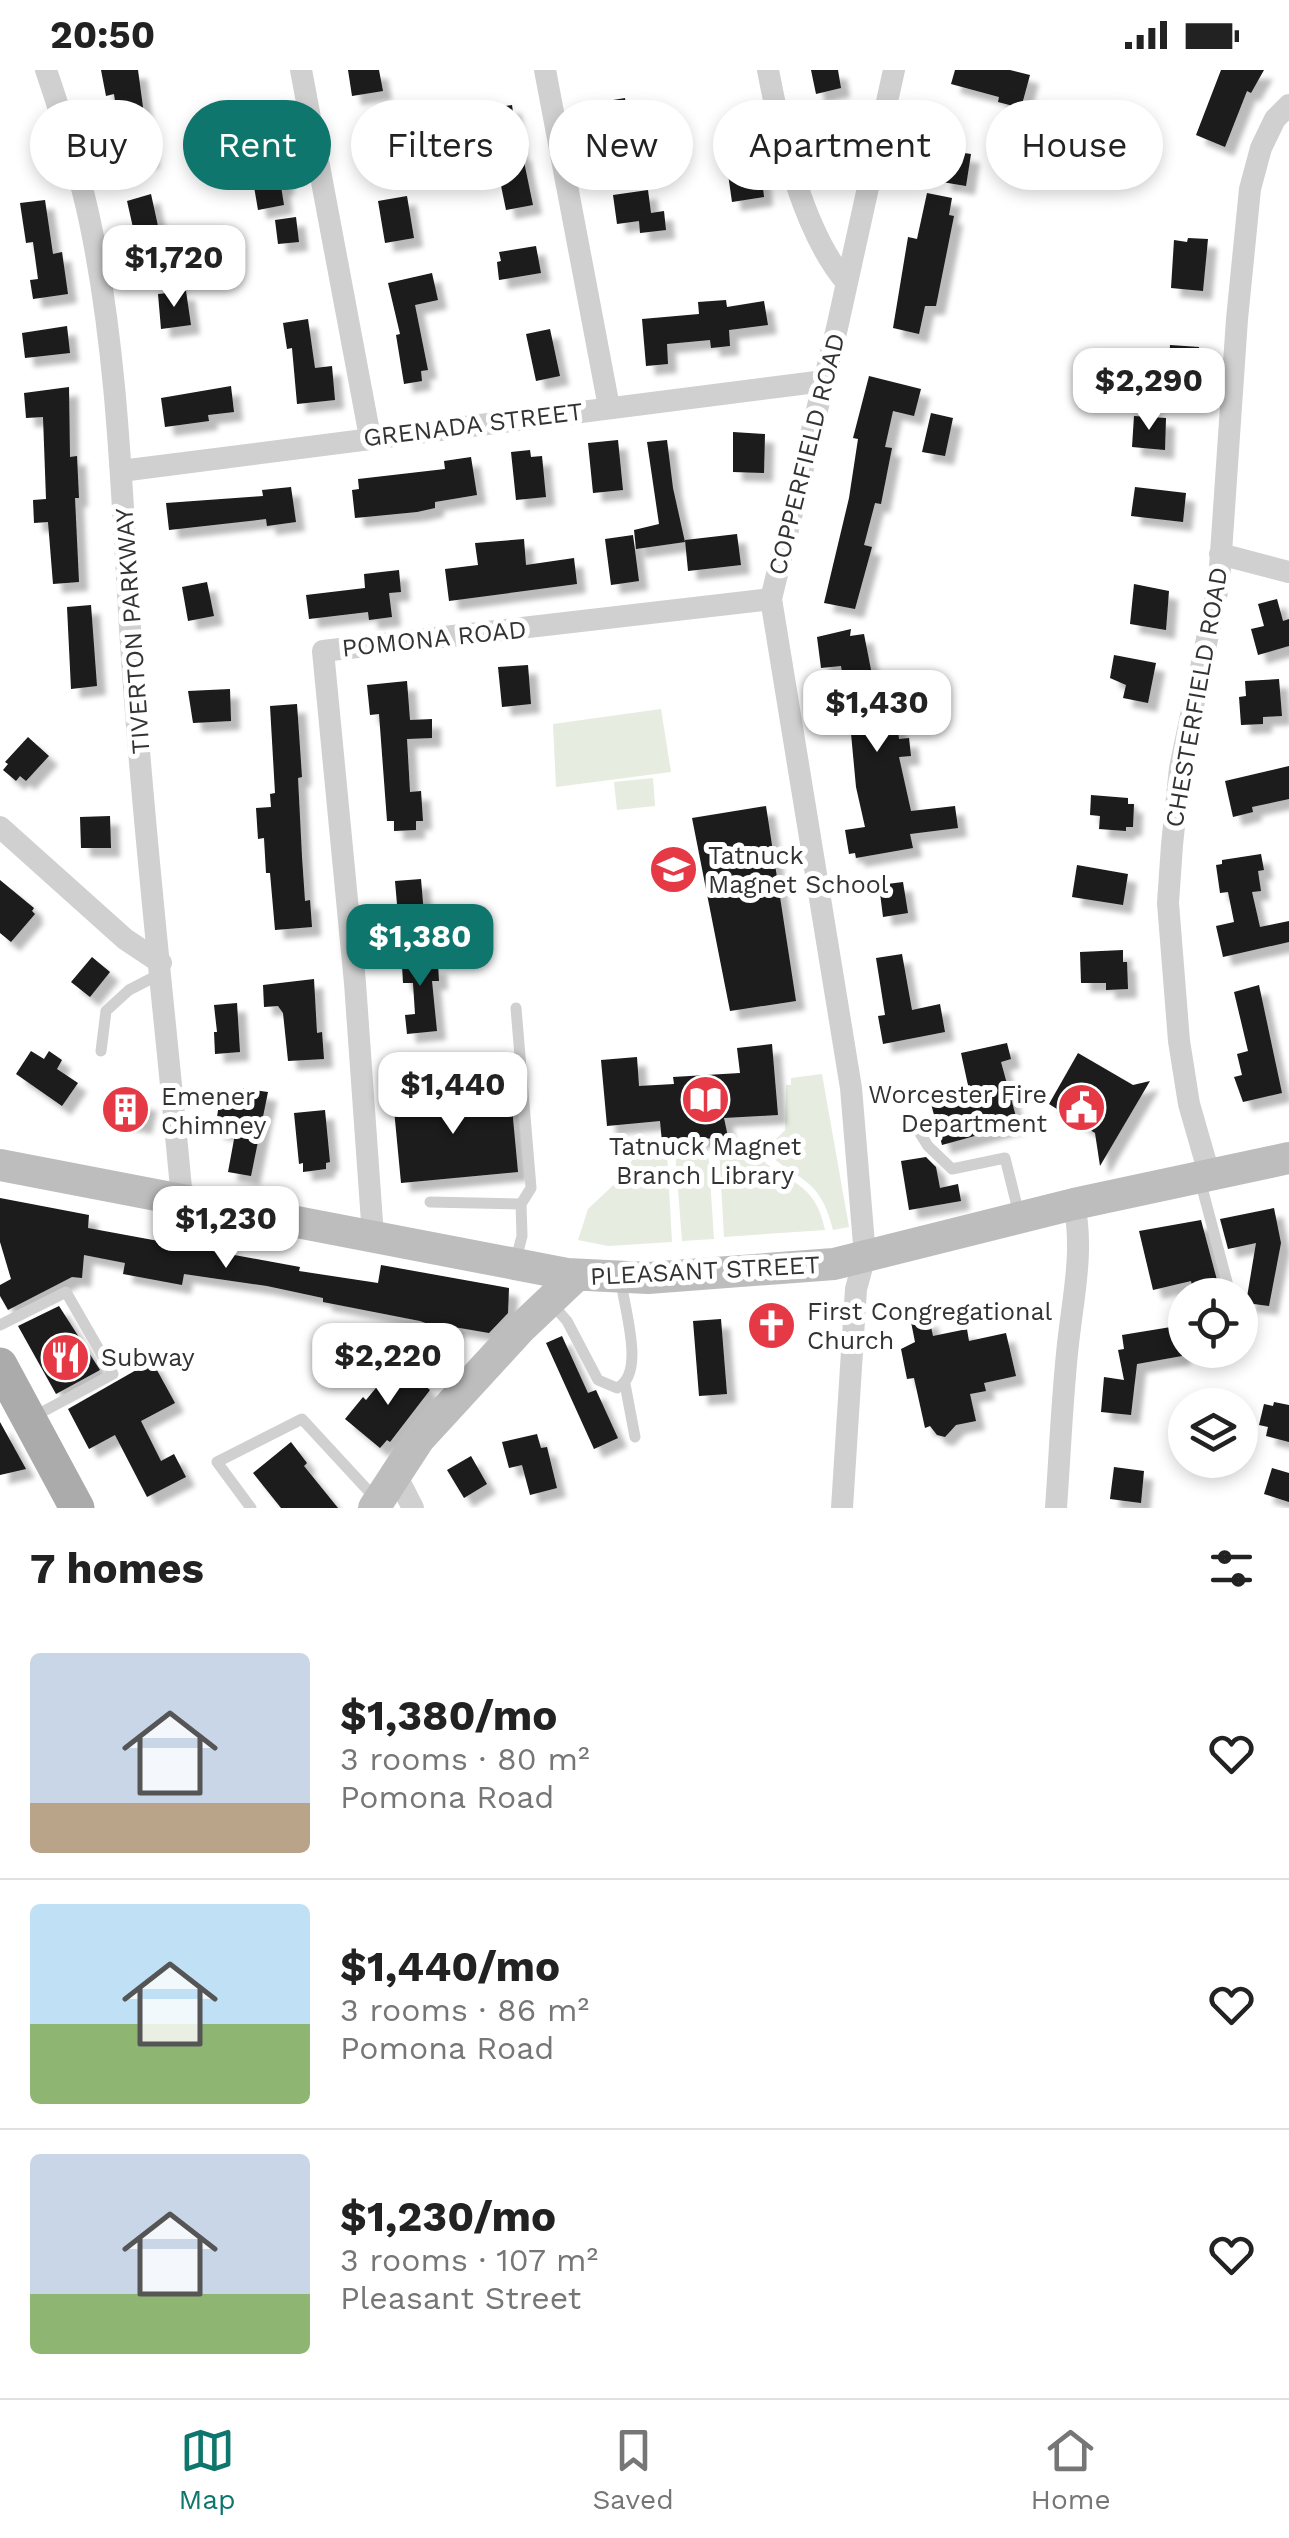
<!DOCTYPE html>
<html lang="en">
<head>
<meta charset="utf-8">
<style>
	:root { --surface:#fff; --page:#f6f6f6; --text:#222; --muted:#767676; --line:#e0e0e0; --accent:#0f766e }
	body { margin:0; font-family:"Work Sans",sans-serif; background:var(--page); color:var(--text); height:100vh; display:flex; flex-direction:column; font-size:38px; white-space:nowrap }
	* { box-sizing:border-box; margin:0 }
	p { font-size:32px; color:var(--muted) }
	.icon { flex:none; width:55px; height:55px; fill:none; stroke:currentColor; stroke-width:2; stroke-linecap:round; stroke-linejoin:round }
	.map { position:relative; height:1438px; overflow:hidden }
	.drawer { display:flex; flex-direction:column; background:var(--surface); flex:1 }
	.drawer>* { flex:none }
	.hud { position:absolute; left:30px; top:30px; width:1230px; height:90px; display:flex; gap:20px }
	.tools { position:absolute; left:1168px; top:1208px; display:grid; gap:20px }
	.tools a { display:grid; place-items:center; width:90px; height:90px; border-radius:50%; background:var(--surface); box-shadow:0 5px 15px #0003; font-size:50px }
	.price { position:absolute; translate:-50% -85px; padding:0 22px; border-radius:20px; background:#fff; color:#222; font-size:32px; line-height:65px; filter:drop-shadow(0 2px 5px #0008) }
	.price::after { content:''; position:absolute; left:50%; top:60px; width:30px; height:22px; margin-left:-15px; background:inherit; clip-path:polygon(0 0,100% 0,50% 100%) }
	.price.on { background:var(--accent); color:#fff }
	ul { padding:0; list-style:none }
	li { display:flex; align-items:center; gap:30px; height:250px; padding:0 30px }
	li+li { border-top:2px solid var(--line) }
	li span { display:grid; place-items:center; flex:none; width:280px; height:200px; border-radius:10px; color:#555 }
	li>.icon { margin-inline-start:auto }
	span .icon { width:120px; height:120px; fill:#fffc; stroke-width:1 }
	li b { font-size:42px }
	h2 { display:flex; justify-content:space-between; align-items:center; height:120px; padding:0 30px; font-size:42px }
	.pill { padding:0 35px; border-radius:45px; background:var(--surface); box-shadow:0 5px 15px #0003; font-size:35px; line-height:90px }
	.pill.on { background:var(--accent); color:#fff }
	.status { display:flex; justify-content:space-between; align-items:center; height:70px; padding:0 50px; background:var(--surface); direction:ltr }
	.status svg { height:28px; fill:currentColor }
	.tabs { display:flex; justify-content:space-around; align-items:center; height:140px; border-top:2px solid var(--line); background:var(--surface); font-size:28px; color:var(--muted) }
	.tabs a { display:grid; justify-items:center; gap:5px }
	.tabs .on { color:var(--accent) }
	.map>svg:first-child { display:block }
	.green { fill:#e6ecdf }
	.building { fill:#1a1a1a; filter:url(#shadow) }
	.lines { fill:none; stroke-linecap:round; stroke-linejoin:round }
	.service { stroke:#d0d0d0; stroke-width:11 }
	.minor { stroke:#d0d0d0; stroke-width:22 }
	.secondary { stroke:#bdbdbd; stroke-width:32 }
	.primary { stroke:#ababab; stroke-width:35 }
	.labels { text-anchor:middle; stroke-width:10; stroke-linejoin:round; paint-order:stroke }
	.street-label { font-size:25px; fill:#333; stroke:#fff }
	.poi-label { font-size:25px; fill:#333; stroke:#fff; text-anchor:start }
</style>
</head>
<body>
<div class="status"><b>20:50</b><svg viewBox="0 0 49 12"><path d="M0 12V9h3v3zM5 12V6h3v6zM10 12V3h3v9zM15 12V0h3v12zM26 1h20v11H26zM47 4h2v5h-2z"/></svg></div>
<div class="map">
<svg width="1289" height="1438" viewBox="0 0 1289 1438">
	<defs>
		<filter id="shadow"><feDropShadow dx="9" dy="9" stdDeviation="2.5" flood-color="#0004"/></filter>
	</defs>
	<rect width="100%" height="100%" fill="#fff"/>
	<path class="green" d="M661,639L671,702L556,717L553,654Z
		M653,708L655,736L617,740L614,712Z
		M822,1004L849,1157L833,1160C819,1102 794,1113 761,1076L773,1072L785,1060L786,1015H791V1008Z
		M751,1076C777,1116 814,1103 825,1160L724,1167L719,1078Z
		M708,1079L714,1169L682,1171L675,1081Z
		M667,1083L672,1172L608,1176L578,1170L588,1139L623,1106L635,1085Z"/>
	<path class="building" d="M101,0H138L150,89L124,92L114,24L106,26Z
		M348,0H379L383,21L352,26Z
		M811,0H838L841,18L816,24Z
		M955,0H1010L1030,5L1021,38L998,32L999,27L951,14Z
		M1221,0H1264L1251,23L1247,21L1225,77L1196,65Z
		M625,28L628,54L592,59L589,34Z
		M512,35L519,82H522L533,135L506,140L491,67L453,73L450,58L483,52L481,40Z
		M385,52L389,86L366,89L361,55Z
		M950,81L971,84L966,116L942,112L946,83Z
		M282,94L285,116H281L284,135L258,140L251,99Z
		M761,99L764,127L732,132L728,104Z
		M648,120L651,143L664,141L666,160L640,163L639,151L617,154L613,125Z
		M927,123L952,128L949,145L954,146L936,236H925L919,264L893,258L908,167L917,169Z
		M151,124L158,156L134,162L127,131Z
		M407,126L414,168L385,173L378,131Z
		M45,130L53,184L62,182L68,224L33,229L30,210L38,209L33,172L26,173L20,133Z
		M296,147L299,172L278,174L275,150Z
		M1188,168L1208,169L1203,221L1171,218L1174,170L1187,172Z
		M536,176L541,203L499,210L497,192L501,191L499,182Z
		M432,203L438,230L415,235L428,300L421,301L422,311L404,314L396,265L400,264L388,213Z
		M186,221L191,255L161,259L158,224Z
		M726,230L727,237L764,231L768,255L729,260L730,276L711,278L710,270L667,274L668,294L646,296L642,249L699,244L698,232Z
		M308,249L315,298L332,296L335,330L297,334L292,278L287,279L283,253Z
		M67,256L70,283L25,288L22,263Z
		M550,259L560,306L536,311L526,264Z
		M1170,275L1199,277L1196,310L1168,308Z
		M869,306L921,319L914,346L893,341L885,377L892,378L881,434L875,433L864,475L872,477L855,539L824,533L849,428L858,369L853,368Z
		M231,316L234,342L208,345L209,351L165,357L161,328Z
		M69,317L70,387L77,386L79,428H75L79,512L53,514L48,452L34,453L33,430L46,429L43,347L26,348L24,323Z
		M931,343L953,348L945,386L922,382Z
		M1134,346L1166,348L1165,380L1132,377Z
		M733,362L765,364L764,403L733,402Z
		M618,370L623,420L593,423L588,373Z
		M667,370L673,418L685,472L636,479L634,460L659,454L647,372Z
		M530,380L531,387L542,386L546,427L516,430L511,382Z
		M471,387L477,425L435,432V438L417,442L355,448L352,420L359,419L358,409L445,399L444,391Z
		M291,417L296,452L267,456L266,449L169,460L166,433L263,426L262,420Z
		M1135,417L1186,423L1183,452L1131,446Z
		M737,464L741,495L688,501L685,470Z
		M633,465L639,511L611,515L605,469Z
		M524,469L526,495L574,488L577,514L449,531L445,499L478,495L475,473Z
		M399,500L401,522L389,523L392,547L369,550L368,542L309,549L306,525L365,518L364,504Z
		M207,512L214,546L188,551L182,517Z
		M1134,514L1169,521L1166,560L1130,554Z
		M1277,529L1283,551L1289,549V576L1258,585L1251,559L1264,556L1258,534Z
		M91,535L97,616L71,619L67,537Z
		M851,559L850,566L864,564L873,610L891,607L899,669L909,668L911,686L899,687L911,741L955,736L958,758L910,764L913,778L856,788L855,783L849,784L845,760L865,757L856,717L849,642L841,596L821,598L817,567Z
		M1114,585L1156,593L1148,633L1123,628L1126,615L1110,608Z
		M528,595L531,634L502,637L498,597Z
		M1279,609L1282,646L1263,647V654L1241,655L1239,627L1246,626L1245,611Z
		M407,611L410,650L432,649V668L407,669L410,722L421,721L423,751H416V760L394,761V751H387L379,644L370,645L367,615Z
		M230,619L231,651L193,653L188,621Z
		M297,634L302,707L298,708L302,787L305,831L310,830L312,857L275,860L270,803H266L264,768L258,769L256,738L271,737L270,724L275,723L270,636Z
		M28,667L49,686L26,711L20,706L16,711L3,700L8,694L5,692Z
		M1289,696V729L1252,737L1253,742L1233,747L1225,711Z
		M1091,725L1128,728V734H1134L1133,757H1126V761L1099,759L1100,746L1090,745Z
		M766,736L796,931L730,941L692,748Z
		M110,746L111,778H81L80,747Z
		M1261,784L1264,800L1258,801L1261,821L1252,822L1260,857L1289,851V872L1223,887L1216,856L1234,852L1228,822L1220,823L1216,795L1222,794V790Z
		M1077,795L1128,804L1123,835L1072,827Z
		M421,809L424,844L398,846L395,811Z
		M0,810L34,838L32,841L35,844L11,872L0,863Z
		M903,812L908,843L883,847L879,815Z
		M425,876L427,895H438L439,911H432L437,961L407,964L405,945L415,944L413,913H403L401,878Z
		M1123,880V892H1127L1128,919L1106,920V913H1081L1080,882Z
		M902,884L912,940L940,934L945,962L883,974L878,946L885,945L876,888Z
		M92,887L110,902L90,927L71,912Z
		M314,909L317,963L322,962L324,989L288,991L283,943L278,936L264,937L263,915Z
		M1259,915L1282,1023L1243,1032L1234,1007L1242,1005L1237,984L1248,981L1234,922Z
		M237,933L240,982L215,984L214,962H217L214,935Z
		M1007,973L1011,989L1001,992L1018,1054L942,1075L930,1030L969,1020L961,983Z
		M772,974L778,1045L724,1048L728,1067L662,1072L660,1051L607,1056L601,990L637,987L639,1016L674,1014L673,1007L740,1003L737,978Z
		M31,981L44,989L49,981L62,990L57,999L78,1013L62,1036L16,1004Z
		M1078,983L1133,1015L1150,1011L1100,1096L1095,1063L1049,1034Z
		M407,1006L410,1036L511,1027L518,1102L401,1113L391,1008Z
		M240,1018L268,1022L251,1106L228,1102L235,1064L215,1060L219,1034L237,1037Z
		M110,1024L148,1032L143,1055L105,1048Z
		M325,1040L330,1092L326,1093V1099L303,1102V1093L299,1094L294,1043Z
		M926,1087L936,1097L940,1118L958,1114L961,1131L909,1140L901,1091Z
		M0,1128L89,1145L88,1158L300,1197L299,1201L378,1213L381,1195L509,1218L508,1243L489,1263L454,1257L453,1263L420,1251L323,1232V1228L267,1216L184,1204L182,1215L123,1204L125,1193L84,1185L82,1208L72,1207L8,1240L0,1226V1215L11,1209L0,1172Z
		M1274,1138L1281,1173L1269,1236L1246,1233L1256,1173L1228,1179L1220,1149Z
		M1201,1150L1217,1210L1192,1216L1191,1211L1153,1220L1139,1161Z
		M59,1236L100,1300L56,1324L18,1256Z
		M929,1248L933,1266L967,1259L969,1271L1006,1263L1016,1306L984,1313L986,1321L970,1324L976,1351L956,1355L945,1367L937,1365L930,1356L925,1358L914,1308L907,1309L901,1279L915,1272L911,1252Z
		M721,1249L727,1324L699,1326L693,1251Z
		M1177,1256L1182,1286L1137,1294L1131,1345L1101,1342L1104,1307L1124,1310L1118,1280L1124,1279L1122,1265Z
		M562,1266L588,1323L596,1320L618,1368L594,1379L546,1273Z
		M152,1291L175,1333L141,1351L161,1391L174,1384L186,1407L147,1427L115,1365L89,1379L68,1339Z
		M390,1301L401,1310L408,1302L430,1320L390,1372L387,1370L380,1378L345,1349L363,1327L366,1330Z
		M1274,1332L1289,1335V1372L1266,1366L1268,1357L1259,1355L1264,1334L1273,1336Z
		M0,1352L26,1399L0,1405Z
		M537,1364L541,1378L547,1377L557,1418L530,1425L522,1395L509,1398L502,1372Z
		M291,1372L307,1393L304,1396L338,1438H281L253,1403Z
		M471,1386L487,1414L464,1428L447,1400Z
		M1114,1397L1144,1401L1141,1433L1110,1429Z
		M1272,1398L1289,1403V1432L1264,1424Z"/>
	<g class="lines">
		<path class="service" d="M516,938L531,1118L521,1134
			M101,981L106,941L129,920L162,903
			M913,1052L928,1076L952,1099L1005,1088L1019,1144
			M1200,1110L1227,1212
			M430,1132L521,1134L522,1166L516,1189
			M553,1235L567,1251L598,1310L617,1318C647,1304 623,1237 621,1209
			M0,1255L66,1222L113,1304L33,1347
			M625,1314L635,1367
			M251,1438L217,1392L302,1349L375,1428"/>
		<path class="minor" d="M46,0C63,50 79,100 90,152C121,300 122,452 133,603C145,778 166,954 182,1129
			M301,0L370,367
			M545,0L609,337
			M768,0C780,64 804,164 847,213
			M121,401L824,311
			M1220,484L1289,502
			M0,757L125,869L161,893
			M1210,1107L1189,1034L1179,971L1168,833L1172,775L1180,698L1219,512L1237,249L1250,119L1261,78L1275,49L1289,35
			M373,1166L355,913L323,581L771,529
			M396,1405L413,1438
			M842,1438L856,1219L865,1186L851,1018L771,529L837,258L894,0
			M1056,1438C1060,1383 1062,1328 1068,1274C1073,1227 1084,1181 1074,1134"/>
		<path class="secondary" d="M0,1095L567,1204L648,1208L834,1194L1074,1134L1289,1088
			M374,1438L419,1369L520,1259L577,1205"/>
		<path class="primary" d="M0,1295L77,1438"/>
	</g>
	<defs>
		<symbol id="school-disc" viewBox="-11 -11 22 22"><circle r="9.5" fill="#e63946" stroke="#fff"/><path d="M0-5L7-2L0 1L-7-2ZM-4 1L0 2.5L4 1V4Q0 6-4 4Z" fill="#fff"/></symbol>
		<symbol id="library-disc" viewBox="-11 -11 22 22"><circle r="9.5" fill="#e63946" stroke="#fff"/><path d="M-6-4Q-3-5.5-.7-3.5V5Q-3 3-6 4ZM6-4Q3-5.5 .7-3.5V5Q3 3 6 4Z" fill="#fff"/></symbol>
		<symbol id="civic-disc" viewBox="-11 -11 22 22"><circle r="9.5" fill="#e63946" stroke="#fff"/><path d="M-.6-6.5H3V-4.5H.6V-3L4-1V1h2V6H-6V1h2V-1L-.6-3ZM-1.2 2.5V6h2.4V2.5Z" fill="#fff"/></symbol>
		<symbol id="building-disc" viewBox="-11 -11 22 22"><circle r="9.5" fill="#e63946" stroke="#fff"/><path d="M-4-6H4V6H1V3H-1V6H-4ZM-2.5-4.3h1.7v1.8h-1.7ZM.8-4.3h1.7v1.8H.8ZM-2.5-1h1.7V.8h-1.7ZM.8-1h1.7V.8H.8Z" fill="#fff"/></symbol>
		<symbol id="church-disc" viewBox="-11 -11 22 22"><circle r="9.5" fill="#e63946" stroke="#fff"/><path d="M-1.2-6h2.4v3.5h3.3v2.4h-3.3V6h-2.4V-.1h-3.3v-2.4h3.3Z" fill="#fff"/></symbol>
		<symbol id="restaurant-disc" viewBox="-11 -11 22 22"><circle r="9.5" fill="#e63946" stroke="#fff"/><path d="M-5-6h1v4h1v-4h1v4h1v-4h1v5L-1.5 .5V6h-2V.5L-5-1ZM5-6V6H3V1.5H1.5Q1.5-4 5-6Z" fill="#fff"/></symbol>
	</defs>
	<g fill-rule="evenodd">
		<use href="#school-disc" x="646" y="772" width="55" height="55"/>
		<use href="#library-disc" x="678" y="1002" width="55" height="55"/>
		<use href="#civic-disc" x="1054" y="1010" width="55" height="55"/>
		<use href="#building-disc" x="98" y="1012" width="55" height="55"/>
		<use href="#church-disc" x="744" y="1228" width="55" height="55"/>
		<use href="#restaurant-disc" x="38" y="1260" width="55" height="55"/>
	</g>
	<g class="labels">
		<g class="street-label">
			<text transform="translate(473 354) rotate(-7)" y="9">GRENADA STREET</text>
			<text transform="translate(806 384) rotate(-76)" y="9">COPPERFIELD ROAD</text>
			<text transform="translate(132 561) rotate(-94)" y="9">TIVERTON PARKWAY</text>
			<text transform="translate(434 568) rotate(-6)" y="9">POMONA ROAD</text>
			<text transform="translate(1196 627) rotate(-80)" y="9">CHESTERFIELD ROAD</text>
			<text transform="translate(705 1200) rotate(-3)" y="9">PLEASANT STREET</text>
		</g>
		<g class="poi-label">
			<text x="708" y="794">Tatnuck<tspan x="708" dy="29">Magnet School</tspan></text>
			<text x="1047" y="1033" text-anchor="end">Worcester Fire<tspan x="1047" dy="29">Department</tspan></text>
			<text x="161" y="1035">Emener<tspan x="161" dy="29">Chimney</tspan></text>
			<text x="705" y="1085" text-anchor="middle">Tatnuck Magnet<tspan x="705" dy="29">Branch Library</tspan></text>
			<text x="807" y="1250">First Congregational<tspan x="807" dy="29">Church</tspan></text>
			<text x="101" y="1296">Subway</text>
		</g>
	</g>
</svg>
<div class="tools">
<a><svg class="icon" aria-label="locate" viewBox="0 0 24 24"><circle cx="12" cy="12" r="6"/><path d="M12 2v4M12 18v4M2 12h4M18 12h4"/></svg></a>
<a><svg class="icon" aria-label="layers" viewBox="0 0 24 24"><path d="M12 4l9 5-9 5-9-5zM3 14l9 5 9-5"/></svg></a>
</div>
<b class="price" style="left:174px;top:240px">$1,720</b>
<b class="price" style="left:1149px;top:363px">$2,290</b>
<b class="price" style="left:877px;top:685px">$1,430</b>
<b class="price on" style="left:420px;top:919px">$1,380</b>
<b class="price" style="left:453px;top:1067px">$1,440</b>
<b class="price" style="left:226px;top:1201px">$1,230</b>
<b class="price" style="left:388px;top:1338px">$2,220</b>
<div class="hud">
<a class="pill">Buy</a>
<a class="pill on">Rent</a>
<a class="pill">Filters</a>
<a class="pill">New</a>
<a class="pill">Apartment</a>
<a class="pill">House</a>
</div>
</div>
<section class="drawer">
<h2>7 homes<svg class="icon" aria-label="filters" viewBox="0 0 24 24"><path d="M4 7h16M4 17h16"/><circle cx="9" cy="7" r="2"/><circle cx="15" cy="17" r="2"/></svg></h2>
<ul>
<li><span style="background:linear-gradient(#c9d6e8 75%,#b9a48a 0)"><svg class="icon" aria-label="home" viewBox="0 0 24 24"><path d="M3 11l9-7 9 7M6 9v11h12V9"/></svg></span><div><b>$1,380/mo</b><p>3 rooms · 80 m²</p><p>Pomona Road</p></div><svg class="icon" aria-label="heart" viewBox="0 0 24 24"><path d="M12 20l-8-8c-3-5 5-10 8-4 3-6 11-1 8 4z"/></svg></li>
<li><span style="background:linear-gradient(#bfe0f5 60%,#8fb573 0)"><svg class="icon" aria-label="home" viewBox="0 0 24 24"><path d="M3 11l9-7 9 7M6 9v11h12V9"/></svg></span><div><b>$1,440/mo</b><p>3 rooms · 86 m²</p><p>Pomona Road</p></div><svg class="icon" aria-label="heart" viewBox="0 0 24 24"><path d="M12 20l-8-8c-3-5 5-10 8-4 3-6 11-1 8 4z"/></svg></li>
<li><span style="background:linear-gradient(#c9d6e8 70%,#8fb573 0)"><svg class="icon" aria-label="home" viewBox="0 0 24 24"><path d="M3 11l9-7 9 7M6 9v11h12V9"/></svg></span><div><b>$1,230/mo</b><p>3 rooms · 107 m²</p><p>Pleasant Street</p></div><svg class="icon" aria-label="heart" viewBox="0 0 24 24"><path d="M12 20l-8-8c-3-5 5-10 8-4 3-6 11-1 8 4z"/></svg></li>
</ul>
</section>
<nav class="tabs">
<a class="on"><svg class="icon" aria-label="map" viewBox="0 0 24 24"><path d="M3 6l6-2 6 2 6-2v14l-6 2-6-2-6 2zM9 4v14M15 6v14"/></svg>Map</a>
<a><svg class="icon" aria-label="saved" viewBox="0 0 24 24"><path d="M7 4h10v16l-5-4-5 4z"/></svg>Saved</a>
<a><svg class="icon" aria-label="home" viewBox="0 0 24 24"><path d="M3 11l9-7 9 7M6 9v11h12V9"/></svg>Home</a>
</nav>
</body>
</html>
